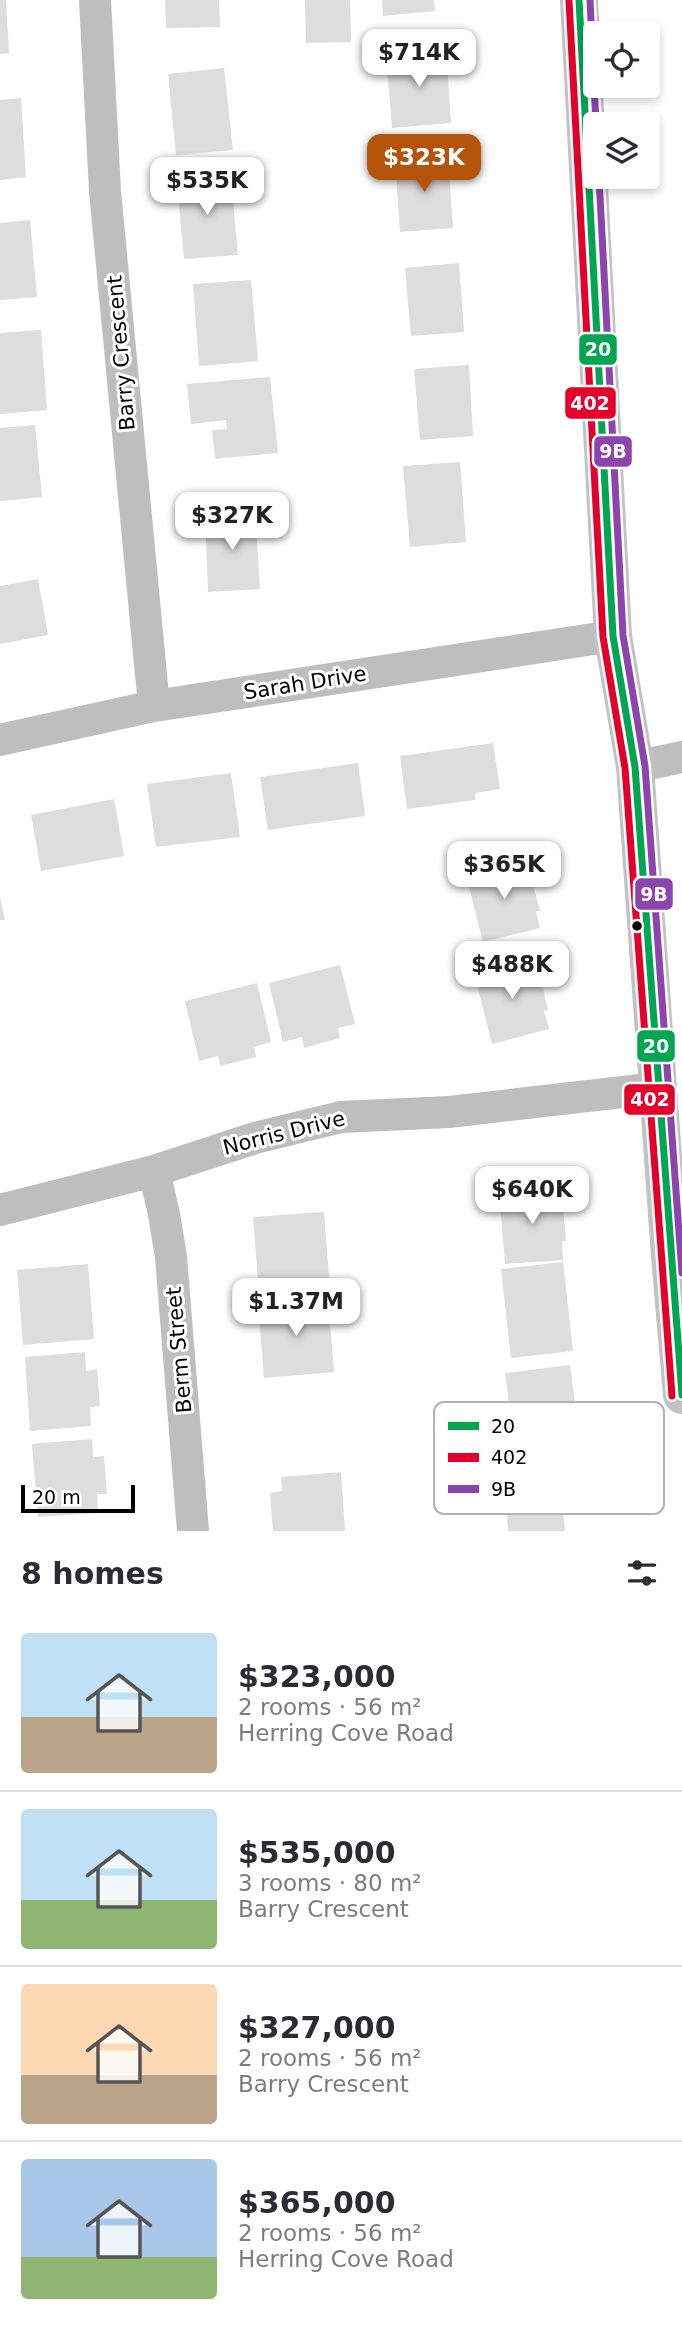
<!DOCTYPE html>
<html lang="en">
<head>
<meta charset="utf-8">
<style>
	:root { --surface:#fff; --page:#f7f7f7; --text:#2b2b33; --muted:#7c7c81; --line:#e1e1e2; --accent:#b45309 }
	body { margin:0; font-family:"DejaVu Sans",sans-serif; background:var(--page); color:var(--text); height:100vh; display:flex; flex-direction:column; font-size:26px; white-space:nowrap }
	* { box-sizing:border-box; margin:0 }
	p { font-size:23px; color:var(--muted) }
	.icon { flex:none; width:38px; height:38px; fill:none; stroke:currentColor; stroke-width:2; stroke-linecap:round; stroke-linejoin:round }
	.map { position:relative; height:1531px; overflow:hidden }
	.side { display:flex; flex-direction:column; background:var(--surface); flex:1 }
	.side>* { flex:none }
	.tools { position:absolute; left:583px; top:21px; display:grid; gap:14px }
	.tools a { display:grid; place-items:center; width:77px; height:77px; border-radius:7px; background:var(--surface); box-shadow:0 4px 10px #0003; font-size:35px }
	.scale { position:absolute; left:21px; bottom:18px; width:114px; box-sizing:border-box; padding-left:7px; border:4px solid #000; border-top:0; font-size:19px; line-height:24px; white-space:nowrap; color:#000; -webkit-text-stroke:5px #fff; paint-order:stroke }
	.price { position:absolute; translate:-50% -60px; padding:0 16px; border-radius:14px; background:#fff; color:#222; font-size:23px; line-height:46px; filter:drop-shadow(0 2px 4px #0008) }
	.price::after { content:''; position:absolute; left:50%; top:42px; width:21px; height:16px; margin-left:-10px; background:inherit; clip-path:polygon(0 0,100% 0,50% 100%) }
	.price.current { background:var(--accent); color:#fff }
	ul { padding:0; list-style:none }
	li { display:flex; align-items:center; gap:21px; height:175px; padding:0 21px }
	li+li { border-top:2px solid var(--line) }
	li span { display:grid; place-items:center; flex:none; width:196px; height:140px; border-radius:7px; color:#555 }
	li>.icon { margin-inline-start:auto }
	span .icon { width:84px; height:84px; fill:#fffc; stroke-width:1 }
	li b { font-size:30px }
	h2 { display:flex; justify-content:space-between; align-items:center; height:84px; padding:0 21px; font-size:30px }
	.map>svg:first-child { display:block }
	.building { fill:#ddd }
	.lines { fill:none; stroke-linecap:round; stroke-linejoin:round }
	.minor { stroke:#bebebe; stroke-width:32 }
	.secondary { stroke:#c2c2c2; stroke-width:38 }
	.bus-1-casing { stroke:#fff; stroke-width:12 }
	.bus-2-casing { stroke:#fff; stroke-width:12 }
	.bus-3-casing { stroke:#fff; stroke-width:12 }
	.bus-1 { stroke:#00a651; stroke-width:7 }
	.bus-2 { stroke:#e4002b; stroke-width:7 }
	.bus-3 { stroke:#8e44ad; stroke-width:7 }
	.bus-dot { fill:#000; stroke:#fff; stroke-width:2.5 }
	.labels { text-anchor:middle; stroke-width:6; stroke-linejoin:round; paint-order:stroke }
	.street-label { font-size:21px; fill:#000; stroke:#fff }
	.key { fill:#fff; stroke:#b2b2b2; stroke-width:2 }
	.key-label { font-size:19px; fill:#000 }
	.line-badge { stroke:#fff; stroke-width:2.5 }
	.badge-label { font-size:19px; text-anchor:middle; font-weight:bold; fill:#fff }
</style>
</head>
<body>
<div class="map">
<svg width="682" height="1531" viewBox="0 0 682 1531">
	<rect width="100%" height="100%" fill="#fff"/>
	<path class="building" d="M0,0H6L9,53L0,54Z
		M165,0H219L220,27L166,28Z
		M305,0H350L351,42L306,43Z
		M382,0H434L435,11L383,16Z
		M446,50L451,123L392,128L386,55Z
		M224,68L233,150L176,155L168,74Z
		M21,98L26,177L0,180V100Z
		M448,157L453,228L400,232L395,161Z
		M215,170V180L231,178L238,255L184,259L177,183L192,181L191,173Z
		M30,220L37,297L0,300V223Z
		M459,263L464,332L411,336L405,268Z
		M251,280L258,361L199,366L193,284Z
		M41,330L47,410L0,414V333Z
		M469,365L473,436L420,440L414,369Z
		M270,377L278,453L215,459L212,430L227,429L226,420L191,424L187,384Z
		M35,425L42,497L0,501V428Z
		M460,462L466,542L410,547L403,466Z
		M255,511L260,589L208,592L205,513Z
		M38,579L48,635L0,644V586Z
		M493,743L500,789L475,793V800L407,809L400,756Z
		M358,763L365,816L268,830L260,777Z
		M231,773L240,837L156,847L147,784Z
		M114,799L124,856L41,871L31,815Z
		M523,861L527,877H531L540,911H536L540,928L483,942L466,875Z
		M0,897L5,920H0Z
		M531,958L536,977L540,976L548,1010L544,1011L549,1029L492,1044L474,973Z
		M340,965L355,1024L338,1028L340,1038L304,1048L302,1037L283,1042L269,983Z
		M257,983L271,1042L254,1047L256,1057L220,1066L218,1056L199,1061L185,1001Z
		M558,1188L559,1207H563L566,1241H562L563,1260L505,1264L499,1192Z
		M324,1212L330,1288L259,1291L253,1217Z
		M563,1262L573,1351L511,1358L501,1269Z
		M88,1264L94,1339L23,1345L17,1270Z
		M328,1298L334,1372L264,1378L258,1304Z
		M85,1352L86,1371L97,1369L100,1406L90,1407L91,1426L30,1431L25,1357Z
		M570,1365L582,1455L517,1463L505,1373Z
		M92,1439L93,1457L104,1456L107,1494H97L98,1513L38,1517L32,1444Z
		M341,1472L345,1531H273L270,1493L282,1491L281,1477Z
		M563,1512L565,1531H508L507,1515Z"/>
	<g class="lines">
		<path class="minor" d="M95,0L105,191L154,706
			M0,740L154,706L613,636
			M635,767L682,757
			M154,1171L164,1214L171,1257L193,1531
			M0,1210L154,1171L255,1138L341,1117L449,1112L658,1088"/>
		<path class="secondary" d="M579,0L613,636L635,767L670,1256L682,1395"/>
		<defs>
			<path id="bus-1" d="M579,0L613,636L635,767L682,1395"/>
			<path id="bus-2" d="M569,1L603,637L625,768L672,1396"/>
			<path id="bus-3" d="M590,0L596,124
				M599,177L623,635L645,766L682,1273"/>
		</defs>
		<use href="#bus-1" class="bus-1-casing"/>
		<use href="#bus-2" class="bus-2-casing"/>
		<use href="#bus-3" class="bus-3-casing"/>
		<use href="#bus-1" class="bus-1"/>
		<use href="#bus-2" class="bus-2"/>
		<use href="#bus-3" class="bus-3"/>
	</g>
	<circle class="bus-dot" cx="637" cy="926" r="6"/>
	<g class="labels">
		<g class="street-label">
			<text transform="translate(121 353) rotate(-95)" y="7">Barry Crescent</text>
			<text transform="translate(305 683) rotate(-9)" y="7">Sarah Drive</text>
			<text transform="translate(284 1133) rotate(-14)" y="7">Norris Drive</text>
			<text transform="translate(179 1350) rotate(-95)" y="7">Berm Street</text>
		</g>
	</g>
	<rect x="434" y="1402" width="230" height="112" rx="10" class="key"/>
	<rect x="448" y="1422" width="31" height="8" fill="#00a651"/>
	<rect x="448" y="1453" width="31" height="9" fill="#e4002b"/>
	<rect x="448" y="1485" width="31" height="8" fill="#8e44ad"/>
	<g class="key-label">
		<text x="491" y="1433">20</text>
		<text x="491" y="1464">402</text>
		<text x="491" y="1496">9B</text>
	</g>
	<g class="line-badge">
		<rect x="578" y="333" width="40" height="33" rx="7" fill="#00a651"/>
		<rect x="564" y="386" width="53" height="34" rx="7" fill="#e4002b"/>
		<rect x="593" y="435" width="40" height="33" rx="7" fill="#8e44ad"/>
		<rect x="634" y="877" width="40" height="34" rx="7" fill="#8e44ad"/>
		<rect x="636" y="1029" width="40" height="34" rx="7" fill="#00a651"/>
		<rect x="623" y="1083" width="53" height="33" rx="7" fill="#e4002b"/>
	</g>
	<g class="badge-label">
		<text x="598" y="356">20</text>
		<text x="590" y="410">402</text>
		<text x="613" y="458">9B</text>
		<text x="654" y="901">9B</text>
		<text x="656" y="1053">20</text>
		<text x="650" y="1106">402</text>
	</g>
</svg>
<div class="tools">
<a><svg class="icon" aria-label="locate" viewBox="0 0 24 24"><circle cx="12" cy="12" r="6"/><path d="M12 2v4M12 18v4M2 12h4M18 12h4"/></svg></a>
<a><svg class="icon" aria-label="layers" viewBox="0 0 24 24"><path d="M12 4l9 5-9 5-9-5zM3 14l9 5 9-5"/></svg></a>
</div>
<div class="scale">20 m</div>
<b class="price" style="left:419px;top:89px">$714K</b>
<b class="price current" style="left:424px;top:194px">$323K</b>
<b class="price" style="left:207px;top:217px">$535K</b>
<b class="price" style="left:232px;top:552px">$327K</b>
<b class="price" style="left:504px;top:901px">$365K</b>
<b class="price" style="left:512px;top:1001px">$488K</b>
<b class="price" style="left:532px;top:1226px">$640K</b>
<b class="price" style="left:296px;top:1338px">$1.37M</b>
</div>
<section class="side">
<h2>8 homes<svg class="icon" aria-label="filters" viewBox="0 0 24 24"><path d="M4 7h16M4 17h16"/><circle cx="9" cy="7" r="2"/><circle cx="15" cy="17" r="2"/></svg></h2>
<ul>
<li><span style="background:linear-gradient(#bfe0f5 60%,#b9a48a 0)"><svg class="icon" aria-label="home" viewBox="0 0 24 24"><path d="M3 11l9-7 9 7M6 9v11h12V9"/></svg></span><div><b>$323,000</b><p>2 rooms · 56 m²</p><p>Herring Cove Road</p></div></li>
<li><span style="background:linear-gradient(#bfe0f5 65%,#8fb573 0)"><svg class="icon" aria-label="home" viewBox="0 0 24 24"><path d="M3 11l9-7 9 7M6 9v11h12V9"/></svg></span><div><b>$535,000</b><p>3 rooms · 80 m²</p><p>Barry Crescent</p></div></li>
<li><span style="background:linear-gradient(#ffd9b3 65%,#b9a48a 0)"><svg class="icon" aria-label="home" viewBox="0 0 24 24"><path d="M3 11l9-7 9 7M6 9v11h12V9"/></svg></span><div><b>$327,000</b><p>2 rooms · 56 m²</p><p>Barry Crescent</p></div></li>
<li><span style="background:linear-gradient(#a9c7e8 70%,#8fb573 0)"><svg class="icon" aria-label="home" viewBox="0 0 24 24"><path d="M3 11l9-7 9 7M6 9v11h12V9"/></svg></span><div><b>$365,000</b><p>2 rooms · 56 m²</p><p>Herring Cove Road</p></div></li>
</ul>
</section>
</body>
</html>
